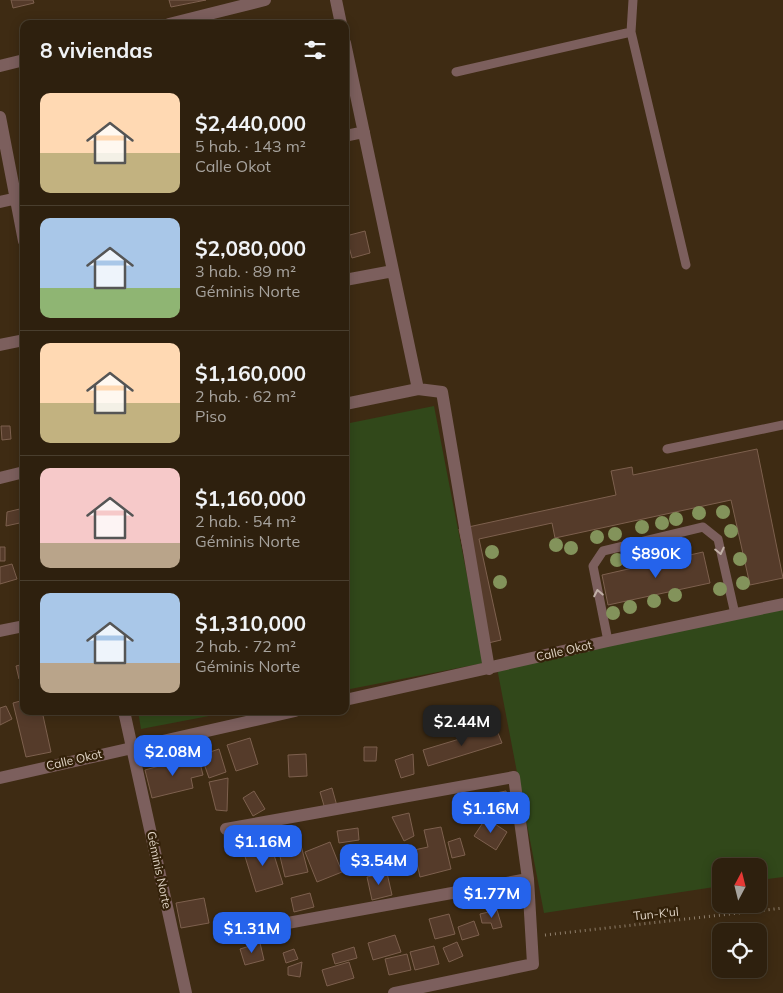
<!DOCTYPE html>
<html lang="es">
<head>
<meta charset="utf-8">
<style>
	:root { --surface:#2e200e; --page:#362817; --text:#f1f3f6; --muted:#a7a39e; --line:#493e2e; --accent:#2563eb }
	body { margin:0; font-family:Mulish,sans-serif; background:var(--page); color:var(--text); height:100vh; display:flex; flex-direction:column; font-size:19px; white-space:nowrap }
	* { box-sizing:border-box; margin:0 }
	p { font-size:16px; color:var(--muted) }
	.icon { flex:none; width:28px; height:28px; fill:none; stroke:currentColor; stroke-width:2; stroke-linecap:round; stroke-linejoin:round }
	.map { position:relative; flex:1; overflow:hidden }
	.details { position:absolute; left:20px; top:20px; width:329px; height:695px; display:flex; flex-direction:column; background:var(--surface); border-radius:10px; box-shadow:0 2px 12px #0003,0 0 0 1px var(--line) }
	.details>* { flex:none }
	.needle { width:32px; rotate:7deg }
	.tools { position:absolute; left:712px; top:858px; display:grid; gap:10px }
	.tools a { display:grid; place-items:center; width:55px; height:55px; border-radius:10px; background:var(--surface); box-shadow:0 2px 12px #0003,0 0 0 1px var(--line); font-size:25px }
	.price { position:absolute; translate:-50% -42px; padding:0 11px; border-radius:10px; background:var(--accent); color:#fff; font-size:16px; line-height:32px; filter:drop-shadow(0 1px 2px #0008) }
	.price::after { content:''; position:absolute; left:50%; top:30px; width:15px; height:11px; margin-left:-8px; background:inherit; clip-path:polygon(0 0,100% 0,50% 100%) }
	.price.on { background:#222; color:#fff }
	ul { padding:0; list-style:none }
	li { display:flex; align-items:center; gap:15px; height:125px; padding:0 20px }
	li+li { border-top:1px solid var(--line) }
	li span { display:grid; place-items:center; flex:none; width:140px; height:100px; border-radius:10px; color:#555 }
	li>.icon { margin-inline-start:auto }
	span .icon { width:60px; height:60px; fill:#fffc; stroke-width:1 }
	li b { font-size:21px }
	h2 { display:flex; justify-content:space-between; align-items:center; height:60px; padding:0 20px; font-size:21px }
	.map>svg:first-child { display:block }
	.green { fill:#31481a }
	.building { fill:#553b2a; stroke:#7d604e }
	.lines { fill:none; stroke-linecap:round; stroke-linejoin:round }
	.path { stroke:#8e7e6b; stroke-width:3; stroke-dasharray:1 4; stroke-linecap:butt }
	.service { stroke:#7c5f5d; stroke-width:9 }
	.minor { stroke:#7c5f5d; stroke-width:12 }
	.tree { fill:#83935b }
	.oneway { stroke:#c1b0a6 }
	.labels { text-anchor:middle; stroke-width:4.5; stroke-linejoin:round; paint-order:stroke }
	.street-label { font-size:12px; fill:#dfd3c5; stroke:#332109 }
</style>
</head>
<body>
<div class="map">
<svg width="783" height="993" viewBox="0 0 783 993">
	<rect width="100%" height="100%" fill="#3e2b13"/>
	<path class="green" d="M434,406L484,663L345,690V424Z
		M783,606V877L759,880V866H721V886L544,913L497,668Z
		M138,711H235L141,729Z"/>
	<path class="building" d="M11,0H33L34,3L13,8Z
		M169,0H206L171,7Z
		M365,231L370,253L352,258L346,236Z
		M1,426H10L11,439L2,440Z
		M757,449L783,578L750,585L731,500L555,538L552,523L479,539L501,640L484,644L459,529L616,495L611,471L632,467L633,475Z
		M24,508V522L6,526L7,512Z
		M0,547H5V561H0Z
		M703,552L710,583L608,605L602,575Z
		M12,564L17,579L0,584V567Z
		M24,664V678L19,679L16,666Z
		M24,700V711H42L51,752L26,757L13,703Z
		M6,706L12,719L0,725V708Z
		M496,728L502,743L428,766L423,750Z
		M250,738L258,764L236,771L227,745Z
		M364,747H377L376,761H364Z
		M219,749L226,772L209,778L201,755Z
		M306,754L307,776L289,777L288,755Z
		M413,754L414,774L401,778L395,760Z
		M198,755L203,775L191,778L193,788L152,798L145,770Z
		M228,778L227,811L216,810L209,782Z
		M332,788L337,806L325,809L320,792Z
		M254,791L265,809L253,816L243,798Z
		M506,791L510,813L490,817L486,795Z
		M409,813L414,836L404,841L392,817Z
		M486,818L507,832L496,850L474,836Z
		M441,827L451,869L420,877L414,850L428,847L424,830Z
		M358,828L359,840L339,843L337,831Z
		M298,834L308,872L285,877L276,840Z
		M460,838L465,855L452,858L448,842Z
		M270,842L283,884L256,892L243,850Z
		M330,842L342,872L317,882L305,852Z
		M387,873L392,895L372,900L367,877Z
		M310,893L314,907L294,912L291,898Z
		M204,898L209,923L181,928L176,903Z
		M497,910L502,927L493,929L491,923H482L480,914Z
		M449,914L455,934L435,939L429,919Z
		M474,921L479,935L462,940L458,927Z
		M395,935L401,952L373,960L368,943Z
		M457,942L463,956L449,962L443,948Z
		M260,943L264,960L245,965L240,949Z
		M434,946L439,964L415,970L410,952Z
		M354,947L357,958L335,964L332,954Z
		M294,949L298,959L286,963L283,953Z
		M407,954L411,970L389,975L385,959Z
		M302,962L300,977L288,975V967Z
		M349,962L354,978L327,986L322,970Z"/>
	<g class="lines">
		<path class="path" d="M545,935L783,908"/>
		<path class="service" d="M633,0L631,32L686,265
			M456,72L631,32
			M667,449L783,425
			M608,641L593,566L603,551L703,527L718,539L735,614"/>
		<path class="minor" d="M336,0L341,24
			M169,24L265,0
			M345,43L418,389
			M0,66L24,60
			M0,117L24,241
			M345,136L364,132
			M0,202L22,197
			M345,280L393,271
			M0,345L24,340
			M345,404L418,389L442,392L489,669
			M0,478L24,472
			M0,631L24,626
			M345,700L608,641L783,604
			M124,711L186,993
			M0,778L295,711
			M226,829L514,777L528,879L533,964L394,993
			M249,930L528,879"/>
	</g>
	<g class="tree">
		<circle cx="723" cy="512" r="7"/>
		<circle cx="699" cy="513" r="7"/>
		<circle cx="676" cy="519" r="7"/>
		<circle cx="662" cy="523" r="7"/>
		<circle cx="642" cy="527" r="7"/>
		<circle cx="731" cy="531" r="7"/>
		<circle cx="615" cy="534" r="7"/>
		<circle cx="597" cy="537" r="7"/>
		<circle cx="556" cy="545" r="7"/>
		<circle cx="571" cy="548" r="7"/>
		<circle cx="680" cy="550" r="7"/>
		<circle cx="492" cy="552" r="7"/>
		<circle cx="657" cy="555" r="7"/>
		<circle cx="636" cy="558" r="7"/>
		<circle cx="740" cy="559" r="7"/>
		<circle cx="617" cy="560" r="7"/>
		<circle cx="500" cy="582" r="7"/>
		<circle cx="743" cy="583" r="7"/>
		<circle cx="720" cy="589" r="7"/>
		<circle cx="675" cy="595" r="7"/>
		<circle cx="654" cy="601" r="7"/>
		<circle cx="630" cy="607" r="7"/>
		<circle cx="613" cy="613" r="7"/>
	</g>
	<defs><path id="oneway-chevron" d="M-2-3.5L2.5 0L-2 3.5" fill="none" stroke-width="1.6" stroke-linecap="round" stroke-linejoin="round" transform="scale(1.25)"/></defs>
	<g class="oneway">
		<use href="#oneway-chevron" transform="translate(720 551) rotate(77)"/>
		<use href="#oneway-chevron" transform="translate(598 593) rotate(-101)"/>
	</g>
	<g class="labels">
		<g class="street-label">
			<text transform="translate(564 651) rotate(-13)" y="4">Calle Okot</text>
			<text transform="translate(74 760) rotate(-13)" y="4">Calle Okot</text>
			<text transform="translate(159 870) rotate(78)" y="4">Géminis Norte</text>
			<text transform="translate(656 914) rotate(-6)" y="4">Tun-K'ul</text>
		</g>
	</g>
</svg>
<div class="tools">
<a><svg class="needle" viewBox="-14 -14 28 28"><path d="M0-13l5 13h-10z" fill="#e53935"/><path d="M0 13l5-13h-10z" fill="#a7a39e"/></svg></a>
<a><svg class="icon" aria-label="locate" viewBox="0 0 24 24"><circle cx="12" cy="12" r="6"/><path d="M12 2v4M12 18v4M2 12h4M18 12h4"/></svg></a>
</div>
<b class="price" style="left:656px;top:579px">$890K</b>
<b class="price on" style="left:462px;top:747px">$2.44M</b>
<b class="price" style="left:173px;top:777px">$2.08M</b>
<b class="price" style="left:491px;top:834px">$1.16M</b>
<b class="price" style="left:263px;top:867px">$1.16M</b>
<b class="price" style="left:379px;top:886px">$3.54M</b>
<b class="price" style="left:492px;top:919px">$1.77M</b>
<b class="price" style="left:252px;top:954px">$1.31M</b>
<section class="details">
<h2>8 viviendas<svg class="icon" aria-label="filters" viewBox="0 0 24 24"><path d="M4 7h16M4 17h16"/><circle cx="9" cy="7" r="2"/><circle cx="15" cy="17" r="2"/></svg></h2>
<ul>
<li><span style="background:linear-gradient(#ffd9b3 60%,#c2b280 0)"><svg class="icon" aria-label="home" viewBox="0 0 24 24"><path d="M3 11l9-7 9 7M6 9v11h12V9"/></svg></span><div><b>$2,440,000</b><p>5 hab. · 143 m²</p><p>Calle Okot</p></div></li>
<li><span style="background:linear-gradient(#a9c7e8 70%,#8fb573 0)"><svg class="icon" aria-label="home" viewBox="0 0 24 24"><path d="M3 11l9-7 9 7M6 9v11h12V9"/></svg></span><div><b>$2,080,000</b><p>3 hab. · 89 m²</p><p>Géminis Norte</p></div></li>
<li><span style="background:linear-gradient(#ffd9b3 60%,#c2b280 0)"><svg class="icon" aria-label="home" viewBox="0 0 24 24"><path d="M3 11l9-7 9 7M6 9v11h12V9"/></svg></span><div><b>$1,160,000</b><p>2 hab. · 62 m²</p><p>Piso</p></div></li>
<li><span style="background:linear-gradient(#f6c9c9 75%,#b9a48a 0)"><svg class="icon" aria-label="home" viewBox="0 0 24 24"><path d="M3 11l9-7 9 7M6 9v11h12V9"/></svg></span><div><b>$1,160,000</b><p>2 hab. · 54 m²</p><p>Géminis Norte</p></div></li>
<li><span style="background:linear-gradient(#a9c7e8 70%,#b9a48a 0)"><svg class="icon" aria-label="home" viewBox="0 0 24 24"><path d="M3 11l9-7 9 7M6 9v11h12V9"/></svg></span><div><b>$1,310,000</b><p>2 hab. · 72 m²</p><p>Géminis Norte</p></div></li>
</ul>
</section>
</div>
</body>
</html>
